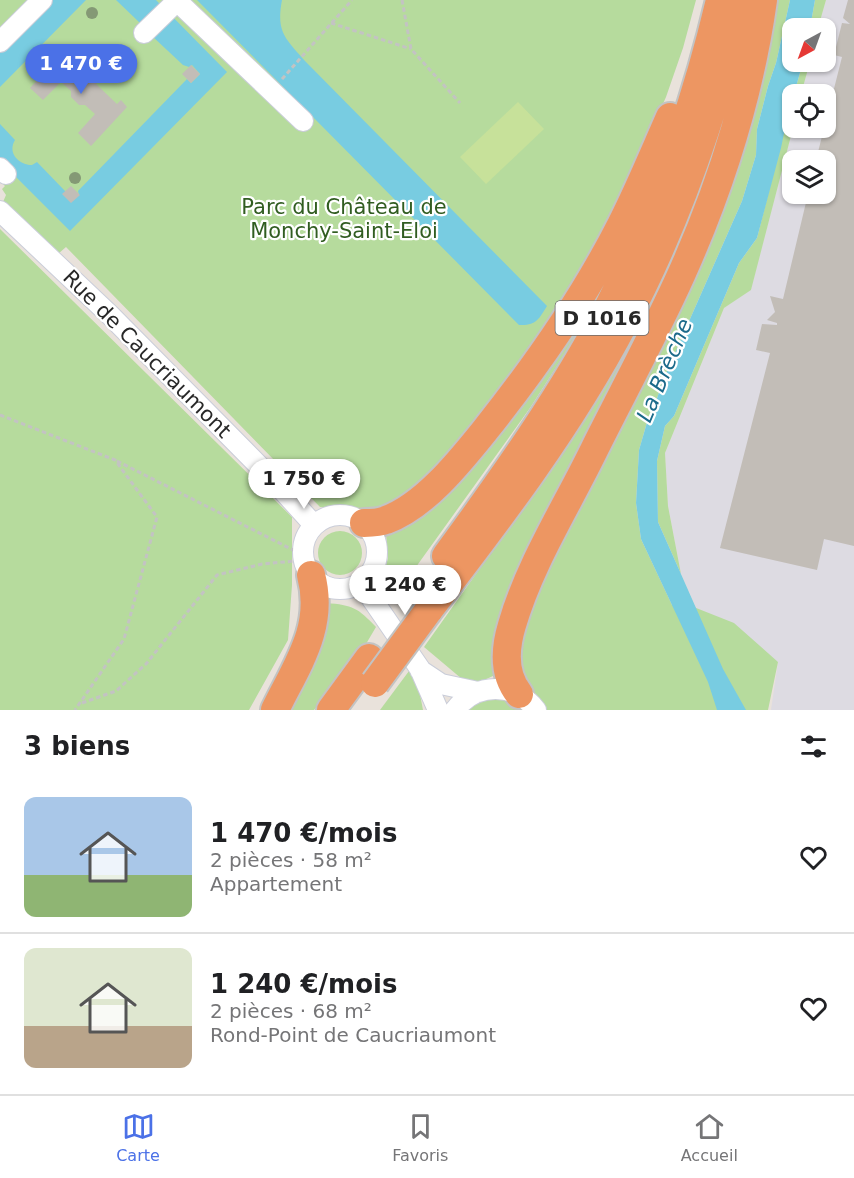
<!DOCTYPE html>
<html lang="fr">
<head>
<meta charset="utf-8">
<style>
	:root { --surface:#fff; --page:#f2f2f2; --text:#202124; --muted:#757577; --line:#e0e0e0; --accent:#4b71e7 }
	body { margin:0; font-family:"DejaVu Sans",sans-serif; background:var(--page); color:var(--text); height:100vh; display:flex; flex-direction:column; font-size:22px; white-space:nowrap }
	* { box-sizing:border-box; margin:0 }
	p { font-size:20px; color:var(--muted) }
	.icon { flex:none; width:33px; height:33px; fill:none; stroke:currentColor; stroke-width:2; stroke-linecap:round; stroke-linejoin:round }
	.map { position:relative; height:710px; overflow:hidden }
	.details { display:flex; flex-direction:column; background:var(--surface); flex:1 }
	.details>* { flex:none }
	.needle { width:39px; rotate:221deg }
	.fabs { position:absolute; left:782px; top:18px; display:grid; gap:12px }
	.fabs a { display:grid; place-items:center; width:54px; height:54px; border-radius:12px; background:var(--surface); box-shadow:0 2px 4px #0004; font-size:30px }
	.price { position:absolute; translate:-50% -51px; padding:0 14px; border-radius:21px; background:#fff; color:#222; font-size:20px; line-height:39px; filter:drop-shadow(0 2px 3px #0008) }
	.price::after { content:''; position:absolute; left:50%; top:36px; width:18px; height:14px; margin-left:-9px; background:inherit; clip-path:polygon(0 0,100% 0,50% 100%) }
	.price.on { background:var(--accent); color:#fff }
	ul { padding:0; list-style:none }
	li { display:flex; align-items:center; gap:18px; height:150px; padding:0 24px }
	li+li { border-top:2px solid var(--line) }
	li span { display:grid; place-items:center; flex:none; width:168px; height:120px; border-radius:12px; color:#555 }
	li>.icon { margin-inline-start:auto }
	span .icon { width:72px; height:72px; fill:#fffc; stroke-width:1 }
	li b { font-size:26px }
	h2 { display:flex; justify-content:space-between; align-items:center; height:72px; padding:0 24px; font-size:26px }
	.dock { display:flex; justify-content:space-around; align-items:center; height:84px; border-top:2px solid var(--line); background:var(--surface); font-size:16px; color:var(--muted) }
	.dock a { display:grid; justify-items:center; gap:3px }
	.dock .on { color:var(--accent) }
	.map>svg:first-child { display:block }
	.industrial { fill:#dddbe2; fill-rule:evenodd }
	.green { fill:#b6db9d }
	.pitch { fill:#c7e19a }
	.water { fill:#78cce1 }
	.building { fill:#c2bdb7 }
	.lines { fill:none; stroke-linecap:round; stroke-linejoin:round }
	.minor-casing { stroke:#cacdd9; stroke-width:22 }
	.highway-casing { stroke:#c3c3c3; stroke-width:32 }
	.path { stroke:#c3c3c3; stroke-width:3; stroke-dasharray:4.5 3; stroke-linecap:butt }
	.minor { stroke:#fff; stroke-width:20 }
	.highway { stroke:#ed9662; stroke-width:28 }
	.highway-bridge-casing { stroke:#c3c3c3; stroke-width:32; stroke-linecap:butt }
	.highway-bridge { stroke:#ed9662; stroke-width:28 }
	.tree { fill:#849975 }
	.labels { text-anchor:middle; stroke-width:4.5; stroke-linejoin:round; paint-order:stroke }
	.shield { fill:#fff; stroke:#686868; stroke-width:1.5 }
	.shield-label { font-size:20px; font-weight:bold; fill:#282828 }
	.park-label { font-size:21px; fill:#315d21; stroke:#fff }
	.street-label { font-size:21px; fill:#282828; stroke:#fff }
	.water-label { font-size:22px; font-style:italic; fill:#1b6a8a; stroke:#fff }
</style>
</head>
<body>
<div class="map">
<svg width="854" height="710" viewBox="0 0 854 710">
	<rect width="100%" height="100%" fill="#e9e2db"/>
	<path class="industrial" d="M826,0H854V710H771L778,662L698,612L681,574L668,506L665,453L724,308L751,289L793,128H825V94H801L810,62H825V28H818ZM792,160H825V194H792Z"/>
	<path class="green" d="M0,0H696L683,48L666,97L617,209L556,316L473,433L403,497L381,511L320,507L66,247L58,254L3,202L6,195L2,189L5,186L0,181Z
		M776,0H790L776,63L768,86L757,129L756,155L742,201L664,378L654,407L648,419L639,450L636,503L641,539L672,605L681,602L734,623L778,662L768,710H544L518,676L517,653L544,565L616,438L684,304L714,221Z
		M815,0H826L818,28H810Z
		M803,62H810L801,94H794Z
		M792,100L793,128L751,290L724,308L665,453L668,506L681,574L658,522L657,461L665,426L674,416L739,263L757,238Z
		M719,130L716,162L495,675L480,682L462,679L424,647L513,522Z
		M644,209L571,344L530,408L393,599L386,586L383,577L388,558L386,534Z
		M0,229L292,517V585L288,640L249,710H0Z
		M318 553a22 22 0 1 1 44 0a22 22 0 1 1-44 0Z
		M326,603C353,605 358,608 376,627L363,649L314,710H281Z
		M409,671L419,689L423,710H380Z
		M500,698L512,702L524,710H468C478,702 487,699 500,698Z"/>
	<path class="pitch" d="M518,102L544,129L486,184L460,157Z"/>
	<path class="water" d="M52,0H86L0,87V53Z
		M116,0H156L227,72L70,231L0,161V124L15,140C7,153 19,165 32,165L37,162L65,191L79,195L78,191L187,79L191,83L200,74L192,65L189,67L183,65L152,36L143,23H140Z
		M197,0H282C276,32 285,38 305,61L547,306C539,319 536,326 519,325Z
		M790,0H815L810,28H792V62H803L794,94H792L781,148L757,238L739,263L674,416L665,426L657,461L658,522L723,669L746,710H717L708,682L641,539L636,503L639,450L648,419L654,407L664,378L742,201L756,155L757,129L768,86L776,63Z"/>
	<path class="building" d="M848,0H854V546L824,539L817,570L720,548L770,353L756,350L762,324L777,325V323L767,320L775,312L770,296L783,299L808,194H825V160H816L842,57L834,55L842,23L850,24L843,18Z
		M66,49L73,56L70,60L91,79L94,75L100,80L96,84L117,104L121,100L127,107L91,146L78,133L95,114L85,105H79L71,97V91L61,82L43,100L30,88Z
		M191,65L200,74L191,83L182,74Z
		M71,186L80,195L71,203L62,194Z"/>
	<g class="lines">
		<defs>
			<path id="minor" d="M144,33L177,1L303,121
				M0,42L42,0
				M0,168L6,174
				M0,211L110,315L275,482L314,525
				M303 552a37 37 0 1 1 74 0a37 37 0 1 1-74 0Z
				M361,583L420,669L438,710
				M420,670L441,684L478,692
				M455,710C476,682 515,682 536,710"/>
			<path id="highway" d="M364,523C371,523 379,523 386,520C425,506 461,460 486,429C537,365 584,298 621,225C639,190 654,153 670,117
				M446,556C504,477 562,395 608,308C658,210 695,107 720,0
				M428,611C499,519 570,426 624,323C678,221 715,112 742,0
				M519,694C503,674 505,648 512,625C530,563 567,506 595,448C624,390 655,333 682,273C720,188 750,93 763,0
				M275,710C297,665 325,627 311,575
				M331,710L369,658"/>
		</defs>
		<use href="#minor" class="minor-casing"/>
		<use href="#highway" class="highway-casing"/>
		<path class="path" d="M402,0L411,49L460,103
			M331,23L411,49
			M282,79L352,0
			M0,415L115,460L157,517L124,639L75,710
			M117,461L303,555
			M82,703L116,691L146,664L217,575L262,564L295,561"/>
		<use href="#minor" class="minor"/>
		<use href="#highway" class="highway"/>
		<defs>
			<path id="highway-bridge" d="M375,683L428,611"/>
		</defs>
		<use href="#highway-bridge" class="highway-bridge-casing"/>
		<use href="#highway-bridge" class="highway-bridge"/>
	</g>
	<g class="tree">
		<circle cx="92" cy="13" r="6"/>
		<circle cx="75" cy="178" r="6"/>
	</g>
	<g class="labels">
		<rect class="shield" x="555.5" y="301" width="93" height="34" rx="4.5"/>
		<g class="shield-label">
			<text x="602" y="325">D 1016</text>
		</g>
		<g class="park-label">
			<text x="344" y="214">Parc du Château de<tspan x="344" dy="24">Monchy-Saint-Eloi</tspan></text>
		</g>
		<g class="street-label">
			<text transform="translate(147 354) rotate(45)" y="7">Rue de Caucriaumont</text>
		</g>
		<g class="water-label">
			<text transform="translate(664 370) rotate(-67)" y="8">La Brèche</text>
		</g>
	</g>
</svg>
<div class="fabs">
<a><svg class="needle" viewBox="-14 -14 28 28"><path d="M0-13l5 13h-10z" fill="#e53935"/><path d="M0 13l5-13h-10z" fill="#757577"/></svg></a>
<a><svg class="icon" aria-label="locate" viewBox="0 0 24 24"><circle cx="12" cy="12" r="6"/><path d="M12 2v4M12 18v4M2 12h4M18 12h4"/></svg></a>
<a><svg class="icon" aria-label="layers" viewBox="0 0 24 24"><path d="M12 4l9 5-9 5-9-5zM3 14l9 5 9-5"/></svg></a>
</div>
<b class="price on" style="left:81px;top:95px">1 470 €</b>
<b class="price" style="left:304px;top:510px">1 750 €</b>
<b class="price" style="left:405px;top:616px">1 240 €</b>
</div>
<section class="details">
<h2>3 biens<svg class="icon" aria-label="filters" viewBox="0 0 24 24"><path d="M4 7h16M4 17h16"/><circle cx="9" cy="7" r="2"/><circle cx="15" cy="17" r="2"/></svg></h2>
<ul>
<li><span style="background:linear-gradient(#a9c7e8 65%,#8fb573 0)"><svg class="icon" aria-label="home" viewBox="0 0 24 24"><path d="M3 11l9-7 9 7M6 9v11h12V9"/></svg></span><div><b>1 470 €/mois</b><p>2 pièces · 58 m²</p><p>Appartement</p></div><svg class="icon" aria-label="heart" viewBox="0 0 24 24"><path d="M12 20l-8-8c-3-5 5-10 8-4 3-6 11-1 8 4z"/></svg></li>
<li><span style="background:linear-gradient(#dfe7d0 65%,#b9a48a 0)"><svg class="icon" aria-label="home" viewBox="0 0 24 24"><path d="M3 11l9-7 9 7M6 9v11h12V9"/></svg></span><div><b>1 240 €/mois</b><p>2 pièces · 68 m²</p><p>Rond-Point de Caucriaumont</p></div><svg class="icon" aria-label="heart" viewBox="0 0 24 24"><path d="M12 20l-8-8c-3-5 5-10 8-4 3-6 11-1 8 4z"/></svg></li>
</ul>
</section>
<nav class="dock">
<a class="on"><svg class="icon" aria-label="map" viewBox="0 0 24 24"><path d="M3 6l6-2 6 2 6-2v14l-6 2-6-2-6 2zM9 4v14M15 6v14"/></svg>Carte</a>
<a><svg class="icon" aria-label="saved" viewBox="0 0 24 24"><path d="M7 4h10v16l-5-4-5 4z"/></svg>Favoris</a>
<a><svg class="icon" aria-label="home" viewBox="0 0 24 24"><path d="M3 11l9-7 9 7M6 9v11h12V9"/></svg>Accueil</a>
</nav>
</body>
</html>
